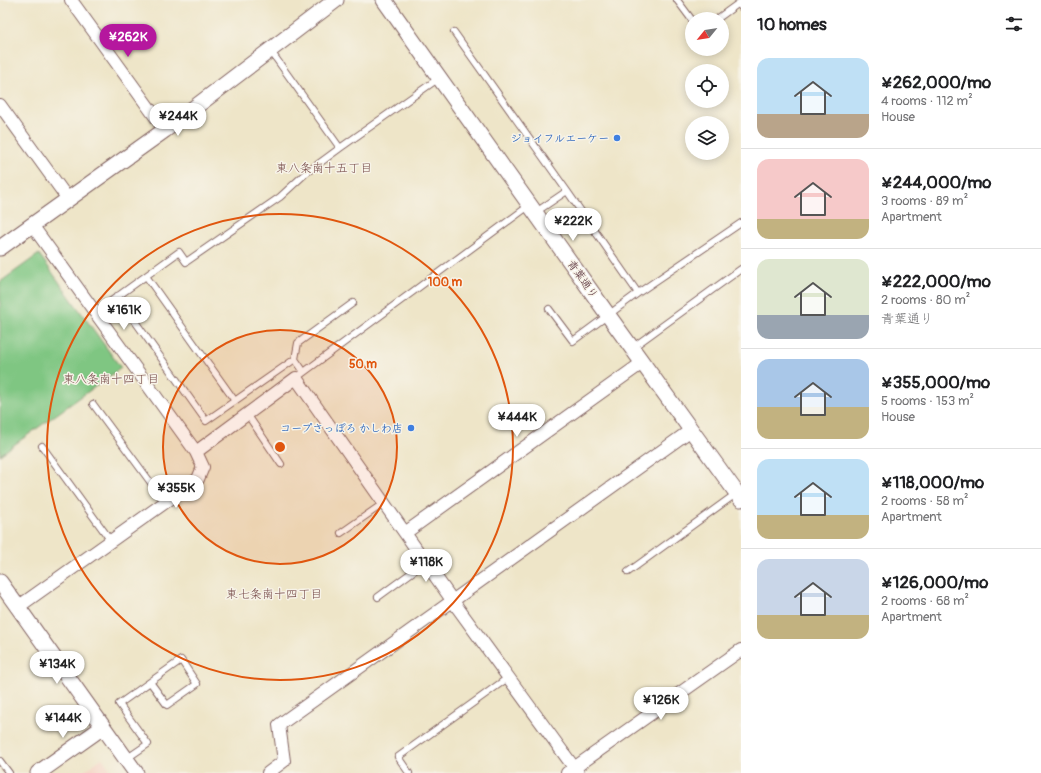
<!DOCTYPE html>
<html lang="en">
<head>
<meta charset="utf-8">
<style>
	:root { --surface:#fff; --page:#f6f6f6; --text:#202124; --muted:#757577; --line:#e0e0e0; --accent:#b5179e }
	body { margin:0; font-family:Pangolin,"Klee One",sans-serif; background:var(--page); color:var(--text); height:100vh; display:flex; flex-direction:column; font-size:15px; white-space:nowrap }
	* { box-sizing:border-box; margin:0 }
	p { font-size:13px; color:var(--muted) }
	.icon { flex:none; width:22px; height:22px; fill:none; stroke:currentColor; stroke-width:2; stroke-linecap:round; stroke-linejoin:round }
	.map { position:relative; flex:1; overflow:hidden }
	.drawer { display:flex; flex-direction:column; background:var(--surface); width:300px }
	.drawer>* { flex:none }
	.needle { width:26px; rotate:240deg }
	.controls { position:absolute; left:685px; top:12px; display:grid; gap:8px }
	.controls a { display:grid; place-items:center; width:44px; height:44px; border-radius:50%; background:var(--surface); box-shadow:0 2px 10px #0003; font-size:20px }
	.price { position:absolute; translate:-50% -34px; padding:0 9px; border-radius:14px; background:#fff; color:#222; font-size:13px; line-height:26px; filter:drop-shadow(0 1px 2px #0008) }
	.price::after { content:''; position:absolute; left:50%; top:24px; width:12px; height:9px; margin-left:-6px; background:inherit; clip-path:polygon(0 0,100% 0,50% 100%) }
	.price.selected { background:var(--accent); color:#fff }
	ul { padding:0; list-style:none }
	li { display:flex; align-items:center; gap:12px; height:100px; padding:0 16px }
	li+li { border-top:1px solid var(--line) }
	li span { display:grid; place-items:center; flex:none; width:112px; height:80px; border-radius:12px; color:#555 }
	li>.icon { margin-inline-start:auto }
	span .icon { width:48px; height:48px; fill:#fffc; stroke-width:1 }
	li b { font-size:17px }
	h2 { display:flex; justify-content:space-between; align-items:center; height:48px; padding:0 16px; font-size:17px }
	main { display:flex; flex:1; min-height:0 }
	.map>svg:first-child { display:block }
	.built { fill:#f5d2c2 }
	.green { fill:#7fc682; stroke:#647256 }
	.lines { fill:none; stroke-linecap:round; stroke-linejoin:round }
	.service-casing { stroke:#836462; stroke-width:8 }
	.minor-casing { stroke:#836462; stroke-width:14 }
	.tertiary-casing { stroke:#836462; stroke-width:17 }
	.service { stroke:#fff; stroke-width:6 }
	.minor { stroke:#fff; stroke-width:12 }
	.tertiary { stroke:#fff; stroke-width:15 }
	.ring { fill:none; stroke:#e0560e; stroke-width:2 }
	.shop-dot { fill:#3f7fe0; stroke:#f7f3e8; stroke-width:1.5 }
	.labels { text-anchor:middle; stroke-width:3; stroke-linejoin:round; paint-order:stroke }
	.shop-label { font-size:11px; font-weight:bold; fill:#366cbe; stroke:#f7f3e8; text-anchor:end }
	.street-label { font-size:11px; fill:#4a1f2b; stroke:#f7f3e8 }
	.neighbourhood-label { font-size:12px; fill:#794e4c; stroke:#f7f3e8 }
	.centre { fill:#e0560e; stroke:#f7f3e8; stroke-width:2 }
	.ring-label { font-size:12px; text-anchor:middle; font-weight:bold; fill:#e0560e; stroke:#f7f3e8; stroke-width:3; stroke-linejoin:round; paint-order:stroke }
</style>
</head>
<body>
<main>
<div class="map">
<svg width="741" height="773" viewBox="0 0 741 773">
	<rect width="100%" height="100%" fill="#f7f3e8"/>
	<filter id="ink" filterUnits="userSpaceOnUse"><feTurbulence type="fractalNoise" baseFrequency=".025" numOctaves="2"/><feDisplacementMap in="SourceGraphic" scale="8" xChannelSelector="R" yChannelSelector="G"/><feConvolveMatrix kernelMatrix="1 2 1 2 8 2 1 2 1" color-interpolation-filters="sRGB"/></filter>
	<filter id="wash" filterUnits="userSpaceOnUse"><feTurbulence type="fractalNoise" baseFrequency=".012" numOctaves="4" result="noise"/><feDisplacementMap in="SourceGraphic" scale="16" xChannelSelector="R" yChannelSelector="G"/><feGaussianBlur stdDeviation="0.9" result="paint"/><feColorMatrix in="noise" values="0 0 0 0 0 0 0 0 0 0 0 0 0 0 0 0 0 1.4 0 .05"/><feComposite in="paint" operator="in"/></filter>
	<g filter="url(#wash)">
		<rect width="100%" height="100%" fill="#eee5c8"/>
		<path class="built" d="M102,758L113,773H82Z"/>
		<path class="green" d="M39,254L121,368L0,455V282Z"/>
	</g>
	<g filter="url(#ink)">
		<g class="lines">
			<defs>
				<path id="service" d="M677,0L692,20
					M717,19L739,3L741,7
					M454,32L567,191
					M270,50L340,148L439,78
					M536,212L567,191L638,293
					M146,276L235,401
					M117,296L206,421L295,359L304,372
					M549,309L573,341L638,293L741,223
					M96,312L179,252L186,262L280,197L306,173L340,148
					M632,348L741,269
					M295,359L298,343L353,303
					M296,378L530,205
					M93,404L165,502
					M247,414L281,464
					M42,446L111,541
					M341,533L384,503
					M628,572L737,493
					M378,597L426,562
					M126,759L148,744L119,704L181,660L197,684L167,705L150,682
					M0,761L9,773
					M409,773L398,757L509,677"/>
				<path id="minor" d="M71,0L165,130
					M0,105L68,199
					M32,225L196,452
					M405,533L642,363
					M18,607L198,479L203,467L196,452L296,378L452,600L578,773
					M268,773L284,761L279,725L691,430
					M567,773L741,650"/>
				<path id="tertiary" d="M384,0L608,315L741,499
					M0,248L165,130L336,0
					M0,582L136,773
					M38,773L103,727"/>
			</defs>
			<use href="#service" class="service-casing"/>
			<use href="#minor" class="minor-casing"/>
			<use href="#tertiary" class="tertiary-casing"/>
			<use href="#service" class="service"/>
			<use href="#minor" class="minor"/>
			<use href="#tertiary" class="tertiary"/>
		</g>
	</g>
	<circle cx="280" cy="447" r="117" fill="#e0560e" fill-opacity=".12"/>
	<g class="ring">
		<circle cx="280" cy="447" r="117"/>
		<circle cx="280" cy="447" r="233"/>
	</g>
	<g class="shop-dot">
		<circle cx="617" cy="138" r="4"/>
		<circle cx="411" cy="428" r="4"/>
	</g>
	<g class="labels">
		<g class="shop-label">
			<text x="609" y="142">ジョイフルエーケー</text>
			<text x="403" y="432">コープさっぽろ かしわ店</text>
		</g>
		<g class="street-label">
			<text transform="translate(583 279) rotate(55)" y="4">青葉通り</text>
		</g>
		<g class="neighbourhood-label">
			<text x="324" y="172">東八条南十五丁目</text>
			<text x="111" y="383">東八条南十四丁目</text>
			<text x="274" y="598">東七条南十四丁目</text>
		</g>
	</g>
	<circle cx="280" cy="447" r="6" class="centre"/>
	<g class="ring-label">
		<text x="445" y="286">100 m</text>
		<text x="363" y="368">50 m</text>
	</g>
</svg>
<div class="controls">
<a><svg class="needle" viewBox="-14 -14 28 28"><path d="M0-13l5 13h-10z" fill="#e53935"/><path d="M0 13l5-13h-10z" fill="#757577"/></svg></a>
<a><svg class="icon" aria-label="locate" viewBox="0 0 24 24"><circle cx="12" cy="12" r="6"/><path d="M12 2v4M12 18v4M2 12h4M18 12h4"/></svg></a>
<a><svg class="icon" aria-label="layers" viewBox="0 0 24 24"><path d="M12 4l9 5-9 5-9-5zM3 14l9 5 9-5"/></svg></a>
</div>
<b class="price selected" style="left:128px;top:58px">¥262K</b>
<b class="price" style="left:178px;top:137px">¥244K</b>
<b class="price" style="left:573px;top:242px">¥222K</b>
<b class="price" style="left:124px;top:331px">¥161K</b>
<b class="price" style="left:517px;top:438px">¥444K</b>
<b class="price" style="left:176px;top:509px">¥355K</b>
<b class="price" style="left:426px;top:583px">¥118K</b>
<b class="price" style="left:57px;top:685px">¥134K</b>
<b class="price" style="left:661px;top:721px">¥126K</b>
<b class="price" style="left:63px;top:739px">¥144K</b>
</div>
<section class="drawer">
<h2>10 homes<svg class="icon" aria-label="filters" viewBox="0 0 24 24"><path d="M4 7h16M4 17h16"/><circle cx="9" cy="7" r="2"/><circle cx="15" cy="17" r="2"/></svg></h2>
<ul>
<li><span style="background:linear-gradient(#bfe0f5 70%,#b9a48a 0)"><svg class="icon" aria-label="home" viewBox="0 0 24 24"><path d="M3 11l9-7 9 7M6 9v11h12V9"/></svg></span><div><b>¥262,000/mo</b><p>4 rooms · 112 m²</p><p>House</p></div></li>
<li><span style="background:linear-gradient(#f6c9c9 75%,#c2b280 0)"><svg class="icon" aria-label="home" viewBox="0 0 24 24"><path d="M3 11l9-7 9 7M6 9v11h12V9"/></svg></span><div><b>¥244,000/mo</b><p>3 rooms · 89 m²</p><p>Apartment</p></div></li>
<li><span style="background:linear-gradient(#dfe7d0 70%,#9aa5b1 0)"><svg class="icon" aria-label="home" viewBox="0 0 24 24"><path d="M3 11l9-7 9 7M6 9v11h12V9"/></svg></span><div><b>¥222,000/mo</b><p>2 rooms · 80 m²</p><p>青葉通り</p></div></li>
<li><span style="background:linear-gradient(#a9c7e8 60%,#c2b280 0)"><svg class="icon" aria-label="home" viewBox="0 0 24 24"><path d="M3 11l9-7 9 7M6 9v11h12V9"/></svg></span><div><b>¥355,000/mo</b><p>5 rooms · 153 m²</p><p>House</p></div></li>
<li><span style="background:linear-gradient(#bfe0f5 70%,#c2b280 0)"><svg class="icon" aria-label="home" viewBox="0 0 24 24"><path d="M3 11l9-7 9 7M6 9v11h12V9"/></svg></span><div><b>¥118,000/mo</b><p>2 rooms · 58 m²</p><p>Apartment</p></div></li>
<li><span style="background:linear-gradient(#c9d6e8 70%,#c2b280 0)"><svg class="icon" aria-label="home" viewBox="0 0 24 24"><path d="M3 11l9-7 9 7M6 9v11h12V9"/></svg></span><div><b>¥126,000/mo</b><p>2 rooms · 68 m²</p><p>Apartment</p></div></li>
</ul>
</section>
</main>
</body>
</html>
